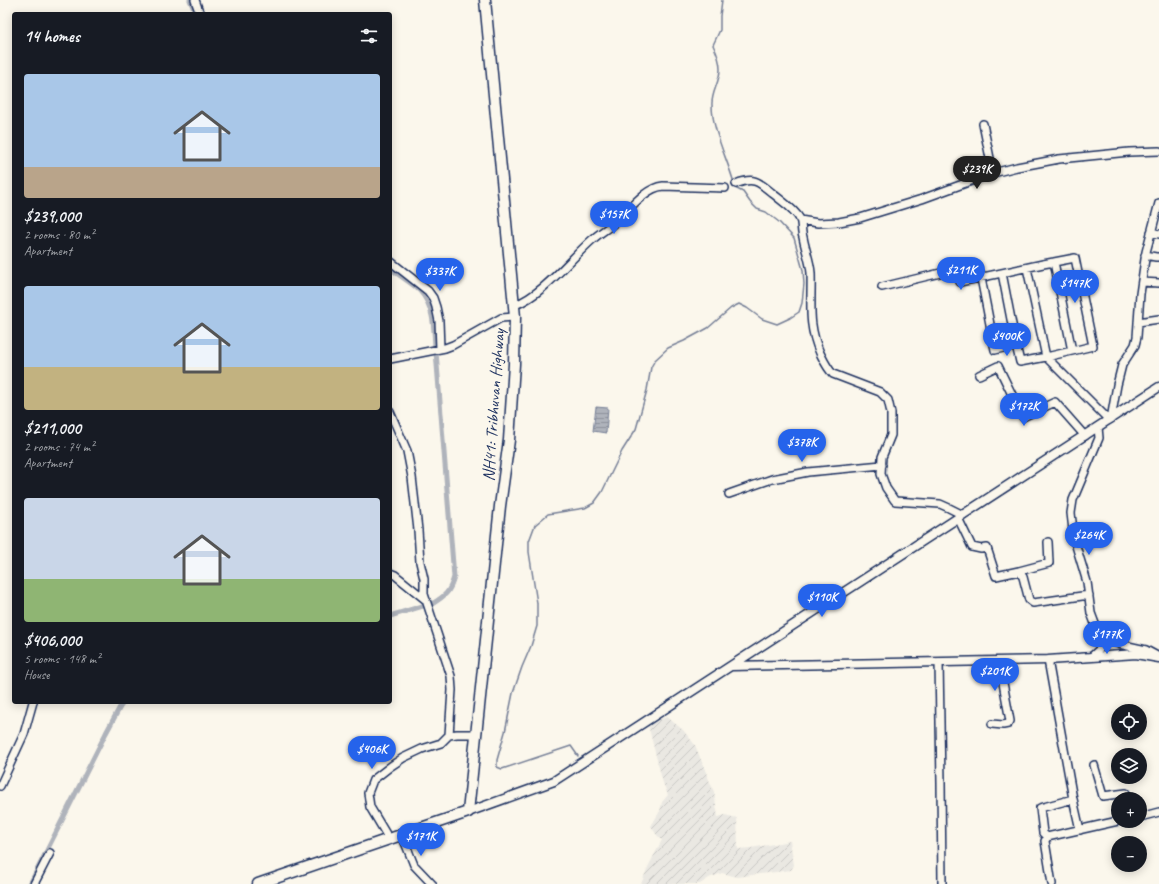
<!DOCTYPE html>
<html lang="en">
<head>
<meta charset="utf-8">
<style>
	:root { --surface:#171b24; --page:#242831; --text:#f1f3f6; --muted:#9ea1a6; --accent:#2563eb }
	body { margin:0; font-family:Caveat,sans-serif; background:var(--page); color:var(--text); height:100vh; display:flex; flex-direction:column; font-size:15px; white-space:nowrap }
	* { box-sizing:border-box; margin:0 }
	p { font-size:13px; color:var(--muted) }
	.icon { flex:none; width:22px; height:22px; fill:none; stroke:currentColor; stroke-width:2; stroke-linecap:round; stroke-linejoin:round }
	.map { position:relative; flex:1; overflow:hidden }
	.panel { position:absolute; left:12px; top:12px; width:380px; height:692px; display:flex; flex-direction:column; background:var(--surface); border-radius:4px; box-shadow:0 2px 10px #0003 }
	.panel>* { flex:none }
	.fabs { position:absolute; left:1111px; top:704px; display:grid; gap:8px }
	.fabs a { display:grid; place-items:center; width:36px; height:36px; border-radius:50%; background:var(--surface); box-shadow:0 2px 10px #0003; font-size:20px }
	.price { position:absolute; translate:-50% -34px; padding:0 9px; border-radius:14px; background:var(--accent); color:#fff; font-size:13px; line-height:26px; filter:drop-shadow(0 1px 2px #0008) }
	.price::after { content:''; position:absolute; left:50%; top:24px; width:12px; height:9px; margin-left:-6px; background:inherit; clip-path:polygon(0 0,100% 0,50% 100%) }
	.price.current { background:#222; color:#fff }
	ul { padding:0; list-style:none }
	li { display:grid; align-content:center; gap:8px; height:212px; padding:0 12px }
	li span { display:grid; place-items:center; height:124px; border-radius:4px; color:#555 }
	li>.icon { margin-inline-start:auto }
	span .icon { width:72px; height:72px; fill:#fffc; stroke-width:1 }
	li b { font-size:17px }
	h2 { display:flex; justify-content:space-between; align-items:center; height:48px; padding:0 12px; font-size:17px }
	.map>svg:first-child { display:block }
	.industrial { fill:url(#industrial-furrows) }
	.water { fill:url(#water-rules); stroke:#747e96 }
	.lines { fill:none; stroke-linecap:round; stroke-linejoin:round }
	.stream { stroke:#747e96; stroke-width:1.5 }
	.canal { stroke:#afb3bb; stroke-width:5 }
	.minor-casing { stroke:#1b2f5e; stroke-width:10 }
	.major-casing { stroke:#1b2f5e; stroke-width:11 }
	.highway-casing { stroke:#1b2f5e; stroke-width:13 }
	.minor { stroke:#fbf7ec; stroke-width:7 }
	.major { stroke:#fbf7ec; stroke-width:8 }
	.highway { stroke:#fbf7ec; stroke-width:10 }
	.labels { text-anchor:middle; stroke-width:3; stroke-linejoin:round; paint-order:stroke }
	.street-label { font-size:17px; fill:#1b2f5e; stroke:#fbf7ec }
</style>
</head>
<body>
<div class="map">
<svg width="1159" height="884" viewBox="0 0 1159 884">
	<defs>
		<pattern id="industrial-furrows" width="10" height="10" patternUnits="userSpaceOnUse"><rect width="10" height="10" fill="#eae8e2"/><path d="M-1 1l2-2M0 10L10 0M9 11l2-2" fill="none" stroke="#c8c7c4"/></pattern>
		<pattern id="water-rules" width="6" height="5" patternUnits="userSpaceOnUse"><rect width="6" height="5" fill="#afb3bb"/><path d="M0 2.5h6" fill="none" stroke="#8e929b"/></pattern>
	</defs>
	<rect width="100%" height="100%" fill="#fbf7ec"/>
	<filter id="ink" filterUnits="userSpaceOnUse"><feTurbulence type="fractalNoise" baseFrequency=".025" numOctaves="2"/><feDisplacementMap in="SourceGraphic" scale="8" xChannelSelector="R" yChannelSelector="G"/><feConvolveMatrix kernelMatrix="1 2 1 2 8 2 1 2 1" color-interpolation-filters="sRGB"/></filter>
	<g filter="url(#ink)">
		<path class="industrial" d="M667,717L683,730L695,745L714,792L718,817L725,815L737,818L738,849L751,848L790,841L794,865L791,870L737,877L722,873L709,878L700,884H641L648,867L662,840L656,834L651,826L660,811L662,802L668,795L663,783L648,725L652,722Z"/>
		<path class="water" d="M596,407L608,408L606,433L593,431Z"/>
		<g class="lines">
			<path class="stream" d="M722,0L720,16V30L713,45C717,53 720,60 720,69C720,82 711,93 712,105C712,130 727,158 734,183
				M578,756L571,746L502,769L497,767V760L505,732L513,693L522,667L531,646L537,626V603L529,552V541L535,525L548,514L585,508L594,503L602,492L622,451L636,429L647,390L651,367L655,360L668,348L684,341L708,328L731,308L739,304L747,308L762,319L777,324L790,318L799,312L802,303L804,284L803,270L794,238L779,222L766,212L757,209L750,202L743,192L735,188V186"/>
			<path class="canal" d="M190,0L196,14
				M390,268C399,276 412,283 420,291C434,306 434,328 435,347
				M432,604C445,596 450,592 454,577L436,352
				M390,616L426,605
				M30,884L106,733L120,707L124,702"/>
			<defs>
				<path id="minor" d="M195,0L200,14
					M983,124L993,173
					M736,184C753,177 758,181 771,192C780,200 794,208 800,219C802,224 801,232 803,237C805,249 810,260 811,273C812,303 807,324 820,353C824,361 827,368 833,374L880,392L888,400L891,413V435L882,457L881,474L886,488L895,501L940,504L949,508L963,515
					M800,220L818,223L839,222L860,218L922,199L993,173L1017,167L1059,159L1129,152L1159,151
					M1151,232L1159,234
					M1145,255L1156,257H1159
					M390,261L428,291L433,298L436,307L439,321L440,349
					M1054,262L1075,258L1093,346L1072,351
					M981,278L995,350L1016,345L1002,273
					M1142,282L1159,283
					M882,287L957,269L960,282L1043,264L1054,262L1072,351L1046,357L1027,268
					M515,305C543,295 571,258 593,239C602,231 612,226 620,218C632,206 646,188 663,186L725,188
					M1138,322L1159,319
					M1016,345L1020,362L1046,357L1109,420
					M390,359L445,348L453,345L501,318L515,317
					M979,375L998,366L1023,417L1055,402L1085,436
					M390,412L407,451L412,477L418,530L420,562L424,579V594L451,676L452,690L449,735L457,734H475
					M1111,419L1117,385L1122,365L1135,345L1137,337L1140,294L1146,252L1159,203
					M1098,427L1099,438L1073,500L1071,513L1074,539L1087,582L1091,613L1097,629L1107,640L1119,644L1146,650L1159,657
					M729,494L772,479L808,472L882,465
					M958,518L972,547L981,549L987,548L996,576L1019,571L1023,577L1029,600L1033,603L1089,595
					M1019,571L1049,563L1048,542
					M390,573L395,575L426,600
					M1091,657L1103,646L1107,640
					M1048,660L1073,799L1040,808L1043,833L1047,837L1118,821
					M939,662L941,783L942,884
					M992,724L1003,725L1008,724L1010,721L999,661
					M1094,765L1103,796L1126,793L1127,799
					M0,786L24,734L33,702
					M1073,799L1080,830
					M1140,817L1159,812
					M402,835L414,865L432,884
					M1047,837L1045,841L1052,884
					M389,839L370,807L368,793L373,780L391,766L403,758L422,749L441,743L449,735
					M34,884L50,853"/>
				<path id="major" d="M731,666L1048,660L1136,654L1159,658
					M468,812L554,781L1159,387"/>
				<path id="highway" d="M258,884L468,812L500,506L509,440L514,364L515,317L485,0"/>
			</defs>
			<use href="#minor" class="minor-casing"/>
			<use href="#major" class="major-casing"/>
			<use href="#highway" class="highway-casing"/>
			<use href="#minor" class="minor"/>
			<use href="#major" class="major"/>
			<use href="#highway" class="highway"/>
		</g>
	</g>
	<g class="labels">
		<g class="street-label">
			<text transform="translate(493 405) rotate(-86)" y="6">NH41: Tribhuvan Highway</text>
		</g>
	</g>
</svg>
<div class="fabs">
<a><svg class="icon" aria-label="locate" viewBox="0 0 24 24"><circle cx="12" cy="12" r="6"/><path d="M12 2v4M12 18v4M2 12h4M18 12h4"/></svg></a>
<a><svg class="icon" aria-label="layers" viewBox="0 0 24 24"><path d="M12 4l9 5-9 5-9-5zM3 14l9 5 9-5"/></svg></a>
<a>+</a>
<a>−</a>
</div>
<b class="price current" style="left:977px;top:190px">$239K</b>
<b class="price" style="left:614px;top:235px">$157K</b>
<b class="price" style="left:961px;top:291px">$211K</b>
<b class="price" style="left:440px;top:292px">$337K</b>
<b class="price" style="left:1075px;top:304px">$147K</b>
<b class="price" style="left:1007px;top:357px">$400K</b>
<b class="price" style="left:1024px;top:427px">$172K</b>
<b class="price" style="left:802px;top:463px">$378K</b>
<b class="price" style="left:1089px;top:556px">$264K</b>
<b class="price" style="left:822px;top:618px">$110K</b>
<b class="price" style="left:1107px;top:655px">$177K</b>
<b class="price" style="left:995px;top:692px">$201K</b>
<b class="price" style="left:372px;top:770px">$406K</b>
<b class="price" style="left:421px;top:857px">$171K</b>
<section class="panel">
<h2>14 homes<svg class="icon" aria-label="filters" viewBox="0 0 24 24"><path d="M4 7h16M4 17h16"/><circle cx="9" cy="7" r="2"/><circle cx="15" cy="17" r="2"/></svg></h2>
<ul>
<li><span style="background:linear-gradient(#a9c7e8 75%,#b9a48a 0)"><svg class="icon" aria-label="home" viewBox="0 0 24 24"><path d="M3 11l9-7 9 7M6 9v11h12V9"/></svg></span><div><b>$239,000</b><p>2 rooms · 80 m²</p><p>Apartment</p></div></li>
<li><span style="background:linear-gradient(#a9c7e8 65%,#c2b280 0)"><svg class="icon" aria-label="home" viewBox="0 0 24 24"><path d="M3 11l9-7 9 7M6 9v11h12V9"/></svg></span><div><b>$211,000</b><p>2 rooms · 74 m²</p><p>Apartment</p></div></li>
<li><span style="background:linear-gradient(#c9d6e8 65%,#8fb573 0)"><svg class="icon" aria-label="home" viewBox="0 0 24 24"><path d="M3 11l9-7 9 7M6 9v11h12V9"/></svg></span><div><b>$406,000</b><p>5 rooms · 148 m²</p><p>House</p></div></li>
</ul>
</section>
</div>
</body>
</html>
